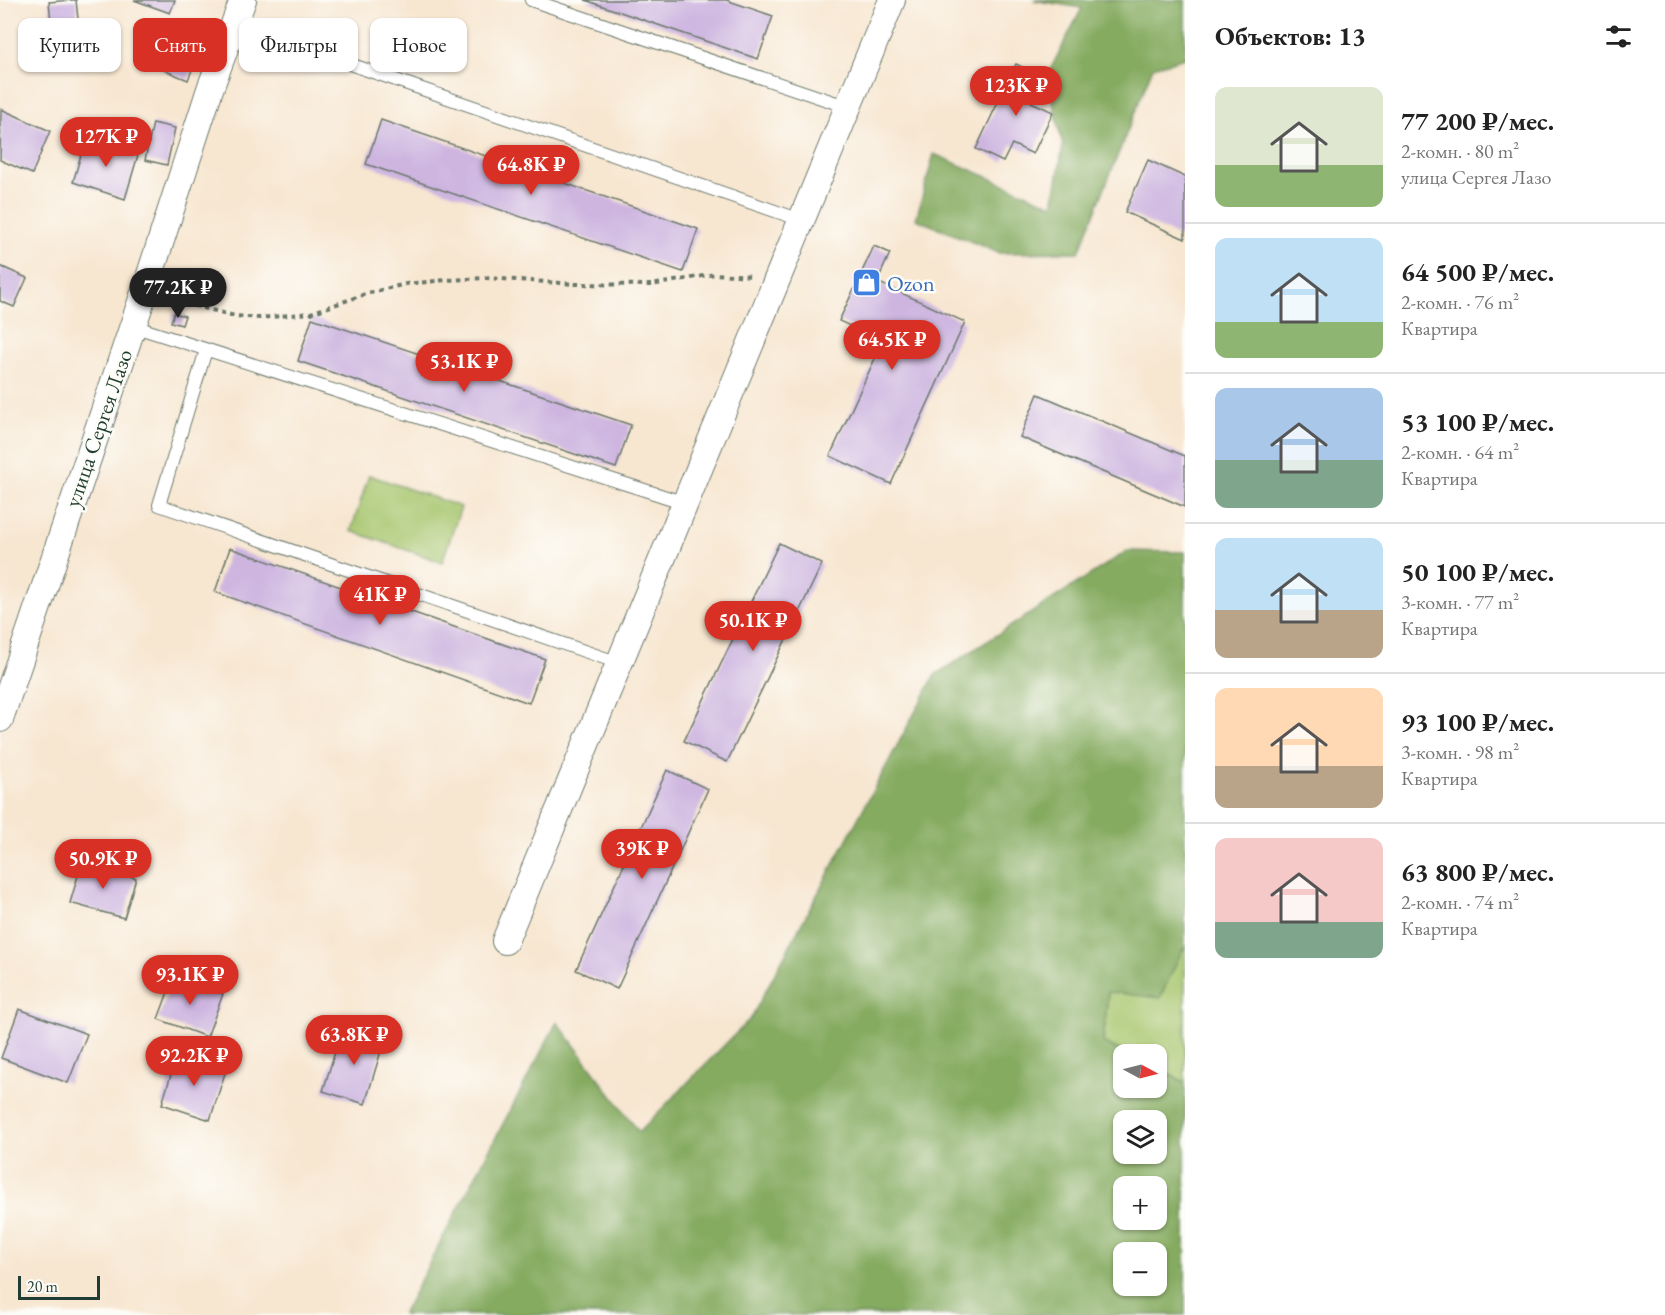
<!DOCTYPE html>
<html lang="ru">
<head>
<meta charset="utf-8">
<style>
	:root { --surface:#fff; --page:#f2f2f2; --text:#222; --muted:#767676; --line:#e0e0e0; --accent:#d93025 }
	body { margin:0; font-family:"EB Garamond",serif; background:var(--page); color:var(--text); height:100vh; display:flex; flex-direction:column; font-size:22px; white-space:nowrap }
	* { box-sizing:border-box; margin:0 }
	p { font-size:20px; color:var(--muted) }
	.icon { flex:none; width:33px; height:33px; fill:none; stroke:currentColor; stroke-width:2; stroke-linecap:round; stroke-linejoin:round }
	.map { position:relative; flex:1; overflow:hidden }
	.sheet { display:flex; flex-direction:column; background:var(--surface); width:480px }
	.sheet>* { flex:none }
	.guide { position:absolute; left:18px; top:18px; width:570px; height:54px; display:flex; gap:12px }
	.needle { width:39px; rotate:97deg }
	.fabs { position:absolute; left:1113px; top:1044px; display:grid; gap:12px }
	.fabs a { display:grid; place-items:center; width:54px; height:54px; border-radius:12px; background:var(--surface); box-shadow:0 2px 4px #0004; font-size:30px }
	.scale { position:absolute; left:18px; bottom:15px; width:82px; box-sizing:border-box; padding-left:6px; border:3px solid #1f3d34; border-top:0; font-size:16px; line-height:21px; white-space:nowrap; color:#1f3d34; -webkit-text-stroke:4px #fdfcf7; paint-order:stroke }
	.price { position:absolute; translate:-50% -51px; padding:0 14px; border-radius:21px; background:var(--accent); color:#fff; font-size:20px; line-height:39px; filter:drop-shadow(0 2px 3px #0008) }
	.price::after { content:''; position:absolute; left:50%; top:36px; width:18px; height:14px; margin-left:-9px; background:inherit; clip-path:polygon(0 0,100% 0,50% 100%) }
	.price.current { background:#222; color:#fff }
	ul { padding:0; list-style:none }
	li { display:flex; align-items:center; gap:18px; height:150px; padding:0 30px }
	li+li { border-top:2px solid var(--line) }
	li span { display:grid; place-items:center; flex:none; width:168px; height:120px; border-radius:12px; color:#555 }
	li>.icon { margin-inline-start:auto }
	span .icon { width:72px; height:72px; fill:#fffc; stroke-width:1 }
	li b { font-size:26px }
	h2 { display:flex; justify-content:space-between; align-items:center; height:72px; padding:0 30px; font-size:26px }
	.tag { padding:0 21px; border-radius:12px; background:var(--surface); box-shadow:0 2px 4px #0004; font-size:21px; line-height:54px }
	.tag.current { background:var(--accent); color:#fff }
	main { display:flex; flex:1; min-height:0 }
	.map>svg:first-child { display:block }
	.green { fill:#a7c66e; stroke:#638251; stroke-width:1.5 }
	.forest { fill:#85ab61; stroke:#52744a; stroke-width:1.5; fill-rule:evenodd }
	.building { fill:#cdb5e0 }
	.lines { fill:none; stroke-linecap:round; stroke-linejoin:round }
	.lane-casing { stroke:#6b786b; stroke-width:14 }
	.street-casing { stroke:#6b786b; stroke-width:28 }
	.path { stroke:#6b786b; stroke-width:4; stroke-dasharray:4.5 4.5; stroke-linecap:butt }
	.lane { stroke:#fff; stroke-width:12 }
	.street { stroke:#fff; stroke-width:26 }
	.labels { text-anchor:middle; stroke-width:5; stroke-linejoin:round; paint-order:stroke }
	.shop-label { font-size:22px; fill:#366cbe; stroke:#fdfcf7; text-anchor:start }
	.street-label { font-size:22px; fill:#1f3d34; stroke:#fdfcf7 }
</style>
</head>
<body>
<main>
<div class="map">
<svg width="1185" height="1315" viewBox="0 0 1185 1315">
	<rect width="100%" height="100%" fill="#fdfcf7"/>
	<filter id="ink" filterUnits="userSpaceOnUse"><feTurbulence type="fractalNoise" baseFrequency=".0167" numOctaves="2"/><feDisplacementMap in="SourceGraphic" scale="12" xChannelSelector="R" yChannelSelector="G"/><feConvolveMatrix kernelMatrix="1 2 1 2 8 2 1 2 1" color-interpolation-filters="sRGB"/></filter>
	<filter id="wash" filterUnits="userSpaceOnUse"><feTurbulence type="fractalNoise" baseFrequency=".008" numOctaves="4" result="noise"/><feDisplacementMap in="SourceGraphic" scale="24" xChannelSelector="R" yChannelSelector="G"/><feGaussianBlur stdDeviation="1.35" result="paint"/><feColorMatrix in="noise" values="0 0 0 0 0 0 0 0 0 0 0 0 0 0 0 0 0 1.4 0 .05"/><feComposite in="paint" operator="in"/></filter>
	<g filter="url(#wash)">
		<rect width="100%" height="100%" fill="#f7e6d0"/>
		<path class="green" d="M369,475L461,507L442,562L351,531Z
			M1183,949H1185V1082L1157,1069L1156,1054H1127L1103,1043L1108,992Z"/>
		<path class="forest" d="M1033,0H1185V58L1153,67L1079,252L999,253L916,219L934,154L1053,205L1063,146L1047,76L1082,8Z
			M1127,551L1185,552V949H1183L1160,998L1108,992L1103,1042L1127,1054H1124V1088H1156L1157,1069L1185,1082V1315H402L557,1022L639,1132L751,1018L935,675ZM1124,1120H1156V1154H1124ZM1124,1186H1156V1220H1124ZM1124,1252H1156V1286H1124Z"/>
		<g id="blocks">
			<path class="building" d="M72,0H76L79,29L52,32L49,2Z
				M134,0H175L170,13Z
				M585,0H726L773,16L758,59Z
				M163,58L192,70L188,80L159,68Z
				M1016,64L1043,77L1031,102L1053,112L1033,154L1012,144L1003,162L976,149Z
				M1,109L50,131L32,174L0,160Z
				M381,120L698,229L683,272L366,164Z
				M153,123L175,128L167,165L145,160Z
				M86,138L138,155L125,199L73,182Z
				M1148,160L1185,177V239L1125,212Z
				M874,246L890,253L877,282L965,322L891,484L830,456L883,341L839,321Z
				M0,266L27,278L14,307L0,301Z
				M174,313L185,316L182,325L171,322Z
				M312,318L631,425L616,468L298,361Z
				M1038,394L1185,456V507L1020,437Z
				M779,543L822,564L727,762L684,741Z
				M230,548L545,659L529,703L215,592Z
				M667,770L708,789L617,989L576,970Z
				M82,862L136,878L124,918L70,903Z
				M174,976L223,994L207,1037L158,1019Z
				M19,1009L87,1034L68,1083L1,1058Z
				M342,1029L384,1041L365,1104L323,1091Z
				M177,1055L226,1070L210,1120L162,1104Z"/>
		</g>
	</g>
	<g filter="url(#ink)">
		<use href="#blocks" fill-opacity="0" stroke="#6b786b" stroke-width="1.5"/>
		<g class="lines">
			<defs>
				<path id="lane" d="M531,0L848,107
					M234,24L801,220
					M133,326L685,503
					M206,350L159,505L619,663"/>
				<path id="street" d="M0,719L144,293L210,89L243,0
					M505,941L892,0"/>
			</defs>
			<use href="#lane" class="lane-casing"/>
			<use href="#street" class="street-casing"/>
			<path class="path" d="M168,299L235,316L260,318L311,313L368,293L406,284L446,280L487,278L575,284L651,285L715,274L752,276"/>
			<use href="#lane" class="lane"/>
			<use href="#street" class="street"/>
		</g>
	</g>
	<defs>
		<symbol id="shop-square" viewBox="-11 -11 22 22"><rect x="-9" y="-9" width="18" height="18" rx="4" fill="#3f7fe0" stroke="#fdfcf7"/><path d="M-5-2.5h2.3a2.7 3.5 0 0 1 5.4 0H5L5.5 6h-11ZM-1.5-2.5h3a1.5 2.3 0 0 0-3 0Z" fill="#fff"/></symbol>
	</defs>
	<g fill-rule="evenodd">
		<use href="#shop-square" x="850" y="266" width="33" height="33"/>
	</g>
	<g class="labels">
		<g class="shop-label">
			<text x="887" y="291">Ozon</text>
		</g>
		<g class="street-label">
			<text transform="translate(98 428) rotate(-71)" y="8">улица Сергея Лазо</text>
		</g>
	</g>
</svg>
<div class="fabs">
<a><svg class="needle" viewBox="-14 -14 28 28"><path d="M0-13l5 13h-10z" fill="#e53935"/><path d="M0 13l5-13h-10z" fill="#767676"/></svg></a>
<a><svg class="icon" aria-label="layers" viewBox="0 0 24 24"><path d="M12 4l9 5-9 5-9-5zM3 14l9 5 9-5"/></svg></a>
<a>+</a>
<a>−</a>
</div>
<div class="scale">20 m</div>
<b class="price" style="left:1016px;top:117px">123K ₽</b>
<b class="price" style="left:106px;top:168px">127K ₽</b>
<b class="price" style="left:531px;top:196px">64.8K ₽</b>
<b class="price current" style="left:178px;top:319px">77.2K ₽</b>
<b class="price" style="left:892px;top:371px">64.5K ₽</b>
<b class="price" style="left:464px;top:393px">53.1K ₽</b>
<b class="price" style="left:380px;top:626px">41K ₽</b>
<b class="price" style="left:753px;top:652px">50.1K ₽</b>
<b class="price" style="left:642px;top:880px">39K ₽</b>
<b class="price" style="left:103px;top:890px">50.9K ₽</b>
<b class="price" style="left:190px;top:1006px">93.1K ₽</b>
<b class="price" style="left:354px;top:1066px">63.8K ₽</b>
<b class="price" style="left:194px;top:1087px">92.2K ₽</b>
<div class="guide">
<a class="tag">Купить</a>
<a class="tag current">Снять</a>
<a class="tag">Фильтры</a>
<a class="tag">Новое</a>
</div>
</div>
<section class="sheet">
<h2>Объектов: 13<svg class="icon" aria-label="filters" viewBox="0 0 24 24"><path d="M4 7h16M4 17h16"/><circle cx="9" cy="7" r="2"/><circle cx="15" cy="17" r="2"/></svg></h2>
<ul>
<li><span style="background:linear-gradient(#dfe7d0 65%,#8fb573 0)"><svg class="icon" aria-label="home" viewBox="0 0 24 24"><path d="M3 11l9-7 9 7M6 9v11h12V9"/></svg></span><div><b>77 200 ₽/мес.</b><p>2-комн. · 80 m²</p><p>улица Сергея Лазо</p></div></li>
<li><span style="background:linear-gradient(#bfe0f5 70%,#8fb573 0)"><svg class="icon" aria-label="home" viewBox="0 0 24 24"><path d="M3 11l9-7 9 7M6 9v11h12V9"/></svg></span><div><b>64 500 ₽/мес.</b><p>2-комн. · 76 m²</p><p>Квартира</p></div></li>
<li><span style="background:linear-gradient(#a9c7e8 60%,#7fa58c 0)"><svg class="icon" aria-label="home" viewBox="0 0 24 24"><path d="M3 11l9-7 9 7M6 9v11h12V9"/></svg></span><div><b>53 100 ₽/мес.</b><p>2-комн. · 64 m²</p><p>Квартира</p></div></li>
<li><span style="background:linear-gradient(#bfe0f5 60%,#b9a48a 0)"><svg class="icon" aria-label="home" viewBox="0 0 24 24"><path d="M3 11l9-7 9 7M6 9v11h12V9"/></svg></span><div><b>50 100 ₽/мес.</b><p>3-комн. · 77 m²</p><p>Квартира</p></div></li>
<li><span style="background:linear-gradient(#ffd9b3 65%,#b9a48a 0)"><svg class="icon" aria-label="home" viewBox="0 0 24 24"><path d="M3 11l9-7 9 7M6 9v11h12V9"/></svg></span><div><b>93 100 ₽/мес.</b><p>3-комн. · 98 m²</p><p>Квартира</p></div></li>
<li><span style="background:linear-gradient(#f6c9c9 70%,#7fa58c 0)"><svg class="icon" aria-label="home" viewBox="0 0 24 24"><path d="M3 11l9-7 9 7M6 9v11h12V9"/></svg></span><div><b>63 800 ₽/мес.</b><p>2-комн. · 74 m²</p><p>Квартира</p></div></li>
</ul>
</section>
</main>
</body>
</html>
